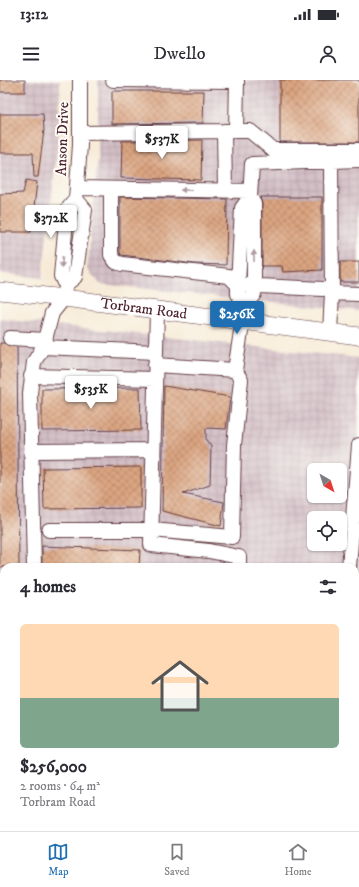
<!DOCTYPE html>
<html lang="en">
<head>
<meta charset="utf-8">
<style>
	:root { --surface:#fff; --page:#f2f2f3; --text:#2b2b33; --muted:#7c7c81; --line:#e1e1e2; --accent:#1f6fb2 }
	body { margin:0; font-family:"IM FELL DW Pica",serif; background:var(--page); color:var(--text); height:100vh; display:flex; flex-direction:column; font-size:15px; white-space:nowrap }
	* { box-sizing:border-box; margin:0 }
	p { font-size:13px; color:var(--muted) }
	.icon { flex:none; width:22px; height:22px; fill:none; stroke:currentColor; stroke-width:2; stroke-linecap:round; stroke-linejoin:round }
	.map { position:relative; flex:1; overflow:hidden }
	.drawer { position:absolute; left:0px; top:483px; width:359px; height:268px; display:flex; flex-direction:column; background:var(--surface); border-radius:12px 12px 0 0; box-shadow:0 1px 3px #0004 }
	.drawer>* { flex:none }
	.needle { width:26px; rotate:141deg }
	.controls { position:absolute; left:307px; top:383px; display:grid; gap:8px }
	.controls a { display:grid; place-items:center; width:40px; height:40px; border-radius:6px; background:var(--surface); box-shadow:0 1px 3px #0004; font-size:20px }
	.price { position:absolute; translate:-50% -34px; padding:0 9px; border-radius:4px; background:#fff; color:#222; font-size:13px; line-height:26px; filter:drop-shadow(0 1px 2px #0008) }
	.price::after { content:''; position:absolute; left:50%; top:24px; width:12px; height:9px; margin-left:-6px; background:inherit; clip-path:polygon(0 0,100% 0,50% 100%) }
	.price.on { background:var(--accent); color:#fff }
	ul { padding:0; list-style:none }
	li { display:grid; align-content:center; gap:8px; height:212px; padding:0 20px }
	li span { display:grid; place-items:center; height:124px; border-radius:6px; color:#555 }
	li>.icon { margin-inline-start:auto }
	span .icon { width:72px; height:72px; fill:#fffc; stroke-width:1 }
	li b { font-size:17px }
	h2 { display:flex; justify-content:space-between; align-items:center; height:48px; padding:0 20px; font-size:17px }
	.status { display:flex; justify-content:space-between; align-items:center; height:28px; padding:0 20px; background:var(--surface); direction:ltr }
	.status svg { height:11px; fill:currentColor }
	header { display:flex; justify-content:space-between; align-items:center; height:52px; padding:0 20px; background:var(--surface); font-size:18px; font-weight:600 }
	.tabs { display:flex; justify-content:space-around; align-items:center; height:56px; border-top:1px solid var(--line); background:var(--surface); font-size:11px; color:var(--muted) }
	.tabs a { display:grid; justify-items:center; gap:2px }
	.tabs .on { color:var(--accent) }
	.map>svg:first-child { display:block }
	.industrial { fill:url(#industrial-grid); fill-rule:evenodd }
	.building { fill:url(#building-cross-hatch) }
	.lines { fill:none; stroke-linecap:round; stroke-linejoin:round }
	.minor-casing { stroke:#643e45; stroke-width:16 }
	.major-casing { stroke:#643e45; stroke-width:18 }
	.minor { stroke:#fff; stroke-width:14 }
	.major { stroke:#fff; stroke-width:17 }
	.oneway { fill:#ae9aa0 }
	.labels { text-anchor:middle; stroke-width:4; stroke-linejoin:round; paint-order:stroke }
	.street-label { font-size:15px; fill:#4a1f2b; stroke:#fdfcf7 }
</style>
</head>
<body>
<div class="status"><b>13:12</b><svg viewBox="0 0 49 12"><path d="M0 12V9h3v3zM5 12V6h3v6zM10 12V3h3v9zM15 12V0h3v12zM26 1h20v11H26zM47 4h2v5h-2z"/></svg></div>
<header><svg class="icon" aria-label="menu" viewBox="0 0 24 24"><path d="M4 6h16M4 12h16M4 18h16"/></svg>Dwello<svg class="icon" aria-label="person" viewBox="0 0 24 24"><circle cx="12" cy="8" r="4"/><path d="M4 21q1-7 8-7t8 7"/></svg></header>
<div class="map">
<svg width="359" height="751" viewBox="0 0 359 751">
	<defs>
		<pattern id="industrial-grid" width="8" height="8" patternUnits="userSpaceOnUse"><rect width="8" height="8" fill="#d2bec5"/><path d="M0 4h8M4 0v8" fill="none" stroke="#b6a3a9"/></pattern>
		<pattern id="building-cross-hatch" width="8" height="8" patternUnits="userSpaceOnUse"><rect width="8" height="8" fill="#dba581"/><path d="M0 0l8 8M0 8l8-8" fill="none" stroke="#b4866a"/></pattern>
	</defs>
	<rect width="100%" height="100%" fill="#fdfcf7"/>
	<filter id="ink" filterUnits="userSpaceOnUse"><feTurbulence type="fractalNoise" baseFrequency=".025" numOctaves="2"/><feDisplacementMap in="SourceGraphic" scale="8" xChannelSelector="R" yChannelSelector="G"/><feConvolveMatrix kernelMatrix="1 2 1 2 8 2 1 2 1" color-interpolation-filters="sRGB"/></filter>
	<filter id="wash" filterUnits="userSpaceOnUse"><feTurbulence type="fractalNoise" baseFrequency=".012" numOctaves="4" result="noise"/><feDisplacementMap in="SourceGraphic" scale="16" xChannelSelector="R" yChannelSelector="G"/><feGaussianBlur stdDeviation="0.9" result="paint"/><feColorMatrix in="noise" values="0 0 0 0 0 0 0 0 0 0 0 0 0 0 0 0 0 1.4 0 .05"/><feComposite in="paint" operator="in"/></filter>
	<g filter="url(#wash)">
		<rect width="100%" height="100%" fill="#f7ebd7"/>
		<path class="industrial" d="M0,0H60L58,63L42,198L0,193Z
			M98,0H359V231L100,204L87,189L98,78Z
			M0,239L359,278V751H247V747H355V487H4V628L0,627V629ZM314,390H340V416H314ZM314,438H340V464H314Z"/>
		<g id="blocks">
			<path class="building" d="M0,0H25V12H0Z
				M280,0H359V62H280Z
				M112,11H204L203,43L112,44Z
				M0,34H43L44,50L38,97H34L33,73H0Z
				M202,60L201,100L121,98L122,61Z
				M26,100L37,102L31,152H0V114L23,113Z
				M120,117L227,119L226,185L195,184L121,175L120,172Z
				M260,117H322V190L283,192L282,186H262V124Z
				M340,182H359V202H340Z
				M0,263H4L10,266L17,267L19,487H0Z
				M164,306L230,317L226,349L206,348V360L211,366L210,405L183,414L224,422L221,446L162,431Z
				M140,308L141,350L42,351V309Z
				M141,387V428L44,429L43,388Z
				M42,466L140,470L139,487H42Z"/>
		</g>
	</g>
	<g filter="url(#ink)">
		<use href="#blocks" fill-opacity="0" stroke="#643e45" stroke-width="1"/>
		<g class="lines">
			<defs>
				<path id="minor" d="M80,0V65L76,119L67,130L61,196L65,205L64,218L52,233L43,267L156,272
					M113,0L236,1V0
					M237,0L236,51H250L273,70H359
					M80,53L224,51
					M77,108L250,111
					M111,109V175L116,182L122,184L229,196L238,205L323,209
					M225,110L224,51H232
					M250,117L252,84L359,80
					M65,205L75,197L85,130L76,119
					M332,213L359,214
					M157,230L151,465L209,471L239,477V487
					M330,252L332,213L331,80
					M10,258L46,260
					M235,290L245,226L254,214V124L250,117L242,128L238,205V214L245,226
					M31,296L155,299
					M31,371L153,370
					M49,450H151L232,457L234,365L241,300L235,290L155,285
					M34,487L30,313L34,282L43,267
					M349,487L359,365
					M355,539L359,540
					M0,610L4,611
					M0,667L4,668
					M355,683H359
					M282,747V751
					M98,751V747
					M193,751V747"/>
				<g id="major">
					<path id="s1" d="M0,211L64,218L359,256"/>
				</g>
			</defs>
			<use href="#minor" class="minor-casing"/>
			<use href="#major" class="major-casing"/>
			<use href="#minor" class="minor"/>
			<use href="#major" class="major"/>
		</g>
		<defs><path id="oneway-solid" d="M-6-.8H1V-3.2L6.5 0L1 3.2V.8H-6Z"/></defs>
		<g class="oneway">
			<use href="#oneway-solid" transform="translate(186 110) rotate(-179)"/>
			<use href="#oneway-solid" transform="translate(254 176) rotate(-90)"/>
			<use href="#oneway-solid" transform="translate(62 182) rotate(95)"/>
		</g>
	</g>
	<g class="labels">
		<g class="street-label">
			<text transform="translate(62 59) rotate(-88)" y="5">Anson Drive</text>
			<text dy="5" stroke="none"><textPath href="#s1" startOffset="145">Torbram Road</textPath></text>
		</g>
	</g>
</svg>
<div class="controls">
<a><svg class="needle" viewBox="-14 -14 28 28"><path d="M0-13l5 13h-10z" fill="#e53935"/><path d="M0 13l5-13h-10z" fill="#7c7c81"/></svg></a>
<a><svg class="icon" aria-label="locate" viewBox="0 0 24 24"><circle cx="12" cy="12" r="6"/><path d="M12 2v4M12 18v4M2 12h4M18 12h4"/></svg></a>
</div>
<b class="price" style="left:162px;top:80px">$537K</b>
<b class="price" style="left:51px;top:159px">$372K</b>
<b class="price on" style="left:237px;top:255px">$256K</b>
<b class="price" style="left:91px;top:330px">$535K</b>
<section class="drawer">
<h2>4 homes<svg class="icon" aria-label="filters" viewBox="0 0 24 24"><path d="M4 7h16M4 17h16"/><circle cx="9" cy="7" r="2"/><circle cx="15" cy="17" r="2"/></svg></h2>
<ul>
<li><span style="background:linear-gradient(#ffd9b3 60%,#7fa58c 0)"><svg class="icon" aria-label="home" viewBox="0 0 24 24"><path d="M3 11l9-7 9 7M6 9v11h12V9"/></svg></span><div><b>$256,000</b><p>2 rooms · 64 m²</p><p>Torbram Road</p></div></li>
</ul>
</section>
</div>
<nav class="tabs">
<a class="on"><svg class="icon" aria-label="map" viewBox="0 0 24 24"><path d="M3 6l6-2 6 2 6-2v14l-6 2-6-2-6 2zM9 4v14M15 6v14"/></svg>Map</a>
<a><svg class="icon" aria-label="saved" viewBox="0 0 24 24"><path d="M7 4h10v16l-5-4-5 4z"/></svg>Saved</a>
<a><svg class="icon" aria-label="home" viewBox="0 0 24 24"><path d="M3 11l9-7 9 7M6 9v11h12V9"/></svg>Home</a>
</nav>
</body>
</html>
